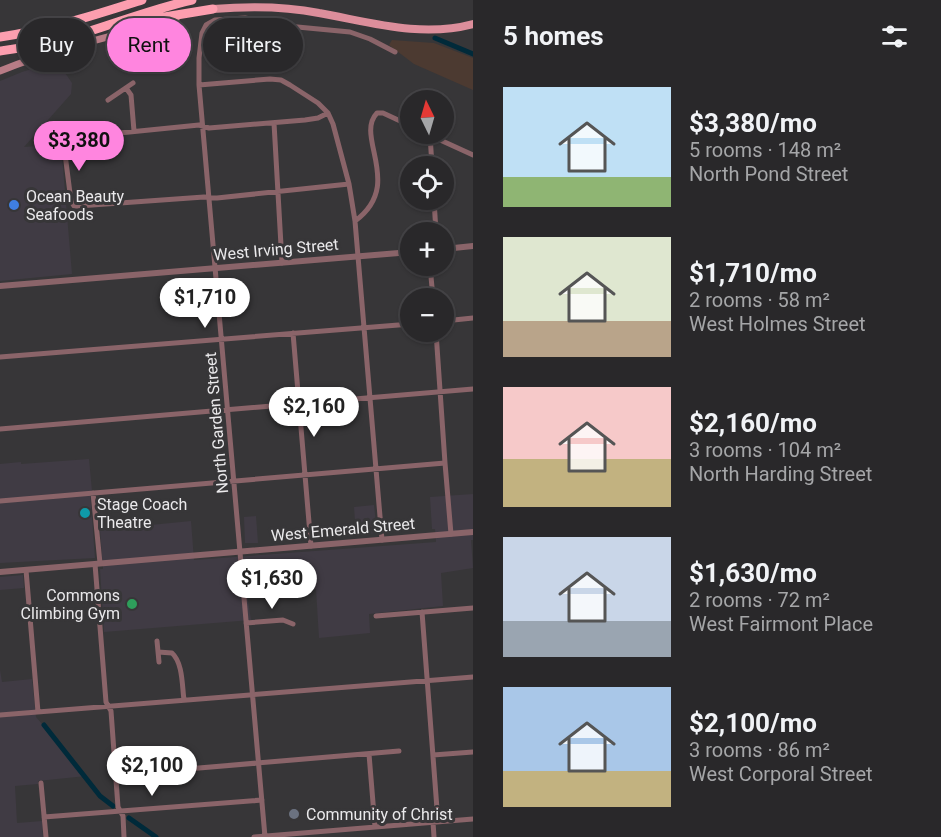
<!DOCTYPE html>
<html lang="en">
<head>
<meta charset="utf-8">
<style>
	:root { --surface:#29282a; --page:#353436; --text:#f1f3f6; --muted:#a5a6a8; --line:#454447; --accent:#ff85df }
	body { margin:0; font-family:Roboto,sans-serif; background:var(--page); color:var(--text); height:100vh; display:flex; flex-direction:column; font-size:22px; white-space:nowrap }
	* { box-sizing:border-box; margin:0 }
	p { font-size:20px; color:var(--muted) }
	.icon { flex:none; width:33px; height:33px; fill:none; stroke:currentColor; stroke-width:2; stroke-linecap:round; stroke-linejoin:round }
	.map { position:relative; flex:1; overflow:hidden }
	.side { display:flex; flex-direction:column; background:var(--surface); width:468px }
	.side>* { flex:none }
	.banner { position:absolute; left:18px; top:18px; width:364px; height:54px; display:flex; gap:12px }
	.needle { width:39px; rotate:355deg }
	.tools { position:absolute; left:400px; top:90px; display:grid; gap:12px }
	.tools a { display:grid; place-items:center; width:54px; height:54px; border-radius:50%; background:var(--surface); box-shadow:0 2px 4px #0004,0 0 0 2px var(--line); font-size:30px }
	.price { position:absolute; translate:-50% -51px; padding:0 14px; border-radius:21px; background:#fff; color:#222; font-size:20px; line-height:39px; filter:drop-shadow(0 2px 3px #0008) }
	.price::after { content:''; position:absolute; left:50%; top:36px; width:18px; height:14px; margin-left:-9px; background:inherit; clip-path:polygon(0 0,100% 0,50% 100%) }
	.price.on { background:var(--accent); color:#111 }
	ul { padding:0; list-style:none }
	li { display:flex; align-items:center; gap:18px; height:150px; padding:0 30px }
	li span { display:grid; place-items:center; flex:none; width:168px; height:120px; border-radius:0px; color:#555 }
	li>.icon { margin-inline-start:auto }
	span .icon { width:72px; height:72px; fill:#fffc; stroke-width:1 }
	li b { font-size:26px }
	h2 { display:flex; justify-content:space-between; align-items:center; height:72px; padding:0 30px; font-size:26px }
	.tag { padding:0 21px; border-radius:27px; background:var(--surface); box-shadow:0 2px 4px #0004,0 0 0 2px var(--line); font-size:21px; line-height:54px }
	.tag.on { background:var(--accent); color:#111 }
	main { display:flex; flex:1; min-height:0 }
	.map>svg:first-child { display:block }
	.built { fill:#403b44 }
	.industrial { fill:#4c3a31 }
	.lines { fill:none; stroke-linecap:round; stroke-linejoin:round }
	.canal { stroke:#002a3a; stroke-width:5 }
	.minor { stroke:#8a6469; stroke-width:5 }
	.tertiary { stroke:#8a6469; stroke-width:6 }
	.secondary { stroke:#b87c86; stroke-width:7 }
	.primary { stroke:#dc8e9b; stroke-width:8 }
	.motorway { stroke:#fc9eaf; stroke-width:9 }
	.shop-dot { fill:#3f7fe0; stroke:#373638; stroke-width:2 }
	.culture-dot { fill:#0f9aa8; stroke:#373638; stroke-width:2 }
	.leisure-dot { fill:#2e9e5b; stroke:#373638; stroke-width:2 }
	.worship-dot { fill:#6b7280; stroke:#373638; stroke-width:2 }
	.labels { text-anchor:middle; stroke-width:6; stroke-linejoin:round; paint-order:stroke }
	.poi-label { font-size:16px; fill:#eae9eb; stroke:#373638; text-anchor:start }
	.street-label { font-size:16px; fill:#eae9eb; stroke:#373638 }
</style>
</head>
<body>
<main>
<div class="map">
<svg width="473" height="837" viewBox="0 0 473 837">
	<rect width="100%" height="100%" fill="#373638"/>
	<path class="built" d="M57,61L72,83L71,94L24,147L61,144L72,274L0,281V81L22,72Z
		M89,459L92,491H90L95,558L0,563V464L21,462V464Z
		M473,494V540H471L473,568L441,573L443,606L369,614L370,633L319,638L316,589L247,594L251,620L104,632L100,569H103L100,530L191,521L194,560L436,542L435,529H432L430,497Z
		M374,505L377,533L356,535L354,507Z
		M256,516L258,543H245L244,517Z
		M23,575L24,588L0,590V577Z
		M0,670L2,682L32,679L36,717L86,776L38,781V784L15,786L17,823L42,821L43,837H0Z"/>
	<path class="industrial" d="M392,40L434,43L473,58V90L414,64L389,45Z"/>
	<g class="lines">
		<path class="canal" d="M435,38L473,54
			M44,725L100,796L113,806
			M129,818L156,837"/>
		<path class="minor" d="M199,85L270,79L281,80L290,85L318,103L328,113L333,124L349,184L355,221L382,540
			M126,88L131,95L134,131
			M108,100L133,83
			M328,113L318,118L305,120L209,128L199,125L70,138L67,140L64,146L71,201L74,206H78L204,197L217,198L349,184
			M274,123L282,263
			M427,134L473,155
			M430,135L432,166
			M434,200L436,232
			M355,221C405,184 354,137 377,113H383L411,126
			M430,266L433,298
			M444,321L473,318
			M436,332L445,463L451,534
			M293,333L311,546
			M0,357L411,324
			M0,429L473,389
			M93,493L100,563
			M0,501L445,463
			M95,564L106,702L111,711L118,807L123,816L124,837
			M26,570L38,712
			M422,612L438,822
			M376,616L473,608
			M246,623L283,620L293,624
			M157,641L159,662
			M158,652L172,653C183,663 182,686 184,700
			M0,715L473,677
			M369,754L375,827
			M433,755L473,752
			M116,775L399,751
			M41,783L46,837
			M44,817L262,800
			M433,822L434,837
			M254,837L473,819
			M265,837L199,85V58L202,33L206,25L215,20L245,18L287,26L350,32L370,39L395,52"/>
		<path class="tertiary" d="M444,249L473,246
			M0,286L411,252
			M0,572L473,532"/>
		<path class="secondary" d="M0,71C57,48 117,35 176,19"/>
		<path class="primary" d="M213,9C249,6 284,6 319,13C370,22 421,38 473,24"/>
		<path class="motorway" d="M128,23L213,9
			M0,37C49,30 95,15 142,0
			M0,51C21,48 43,45 64,39C107,27 148,10 192,0"/>
	</g>
	<circle class="shop-dot" cx="14" cy="205" r="6"/>
	<circle class="culture-dot" cx="85" cy="513" r="6"/>
	<circle class="leisure-dot" cx="132" cy="604" r="6"/>
	<circle class="worship-dot" cx="294" cy="814" r="6"/>
	<g class="labels">
		<g class="poi-label">
			<text x="26" y="202">Ocean Beauty<tspan x="26" dy="18">Seafoods</tspan></text>
			<text x="97" y="510">Stage Coach<tspan x="97" dy="18">Theatre</tspan></text>
			<text x="120" y="601" text-anchor="end">Commons<tspan x="120" dy="18">Climbing Gym</tspan></text>
			<text x="306" y="820">Community of Christ</text>
		</g>
		<g class="street-label">
			<text transform="translate(276 249) rotate(-5)" y="6">West Irving Street</text>
			<text transform="translate(216 423) rotate(-95)" y="6">North Garden Street</text>
			<text transform="translate(343 529) rotate(-5)" y="6">West Emerald Street</text>
		</g>
	</g>
</svg>
<div class="tools">
<a><svg class="needle" viewBox="-14 -14 28 28"><path d="M0-13l5 13h-10z" fill="#e53935"/><path d="M0 13l5-13h-10z" fill="#a5a6a8"/></svg></a>
<a><svg class="icon" aria-label="locate" viewBox="0 0 24 24"><circle cx="12" cy="12" r="6"/><path d="M12 2v4M12 18v4M2 12h4M18 12h4"/></svg></a>
<a>+</a>
<a>−</a>
</div>
<b class="price on" style="left:79px;top:172px">$3,380</b>
<b class="price" style="left:205px;top:329px">$1,710</b>
<b class="price" style="left:314px;top:438px">$2,160</b>
<b class="price" style="left:272px;top:610px">$1,630</b>
<b class="price" style="left:152px;top:797px">$2,100</b>
<div class="banner">
<a class="tag">Buy</a>
<a class="tag on">Rent</a>
<a class="tag">Filters</a>
</div>
</div>
<section class="side">
<h2>5 homes<svg class="icon" aria-label="filters" viewBox="0 0 24 24"><path d="M4 7h16M4 17h16"/><circle cx="9" cy="7" r="2"/><circle cx="15" cy="17" r="2"/></svg></h2>
<ul>
<li><span style="background:linear-gradient(#bfe0f5 75%,#8fb573 0)"><svg class="icon" aria-label="home" viewBox="0 0 24 24"><path d="M3 11l9-7 9 7M6 9v11h12V9"/></svg></span><div><b>$3,380/mo</b><p>5 rooms · 148 m²</p><p>North Pond Street</p></div></li>
<li><span style="background:linear-gradient(#dfe7d0 70%,#b9a48a 0)"><svg class="icon" aria-label="home" viewBox="0 0 24 24"><path d="M3 11l9-7 9 7M6 9v11h12V9"/></svg></span><div><b>$1,710/mo</b><p>2 rooms · 58 m²</p><p>West Holmes Street</p></div></li>
<li><span style="background:linear-gradient(#f6c9c9 60%,#c2b280 0)"><svg class="icon" aria-label="home" viewBox="0 0 24 24"><path d="M3 11l9-7 9 7M6 9v11h12V9"/></svg></span><div><b>$2,160/mo</b><p>3 rooms · 104 m²</p><p>North Harding Street</p></div></li>
<li><span style="background:linear-gradient(#c9d6e8 70%,#9aa5b1 0)"><svg class="icon" aria-label="home" viewBox="0 0 24 24"><path d="M3 11l9-7 9 7M6 9v11h12V9"/></svg></span><div><b>$1,630/mo</b><p>2 rooms · 72 m²</p><p>West Fairmont Place</p></div></li>
<li><span style="background:linear-gradient(#a9c7e8 70%,#c2b280 0)"><svg class="icon" aria-label="home" viewBox="0 0 24 24"><path d="M3 11l9-7 9 7M6 9v11h12V9"/></svg></span><div><b>$2,100/mo</b><p>3 rooms · 86 m²</p><p>West Corporal Street</p></div></li>
</ul>
</section>
</main>
</body>
</html>
